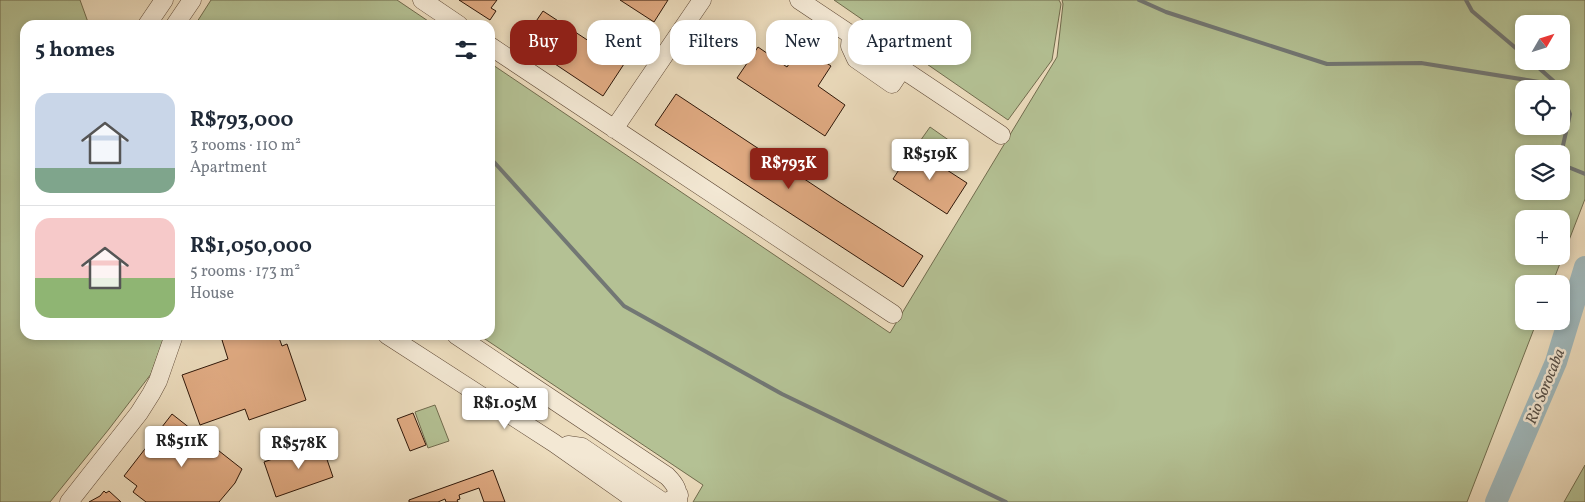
<!DOCTYPE html>
<html lang="en">
<head>
<meta charset="utf-8">
<style>
	:root { --surface:#fff; --page:#f6f6f7; --text:#1f2937; --muted:#747a83; --line:#e0e1e3; --accent:#8f2418 }
	body { margin:0; font-family:Vollkorn,serif; background:var(--page); color:var(--text); height:100vh; display:flex; flex-direction:column; font-size:19px; white-space:nowrap }
	* { box-sizing:border-box; margin:0 }
	p { font-size:16px; color:var(--muted) }
	.icon { flex:none; width:28px; height:28px; fill:none; stroke:currentColor; stroke-width:2; stroke-linecap:round; stroke-linejoin:round }
	.map { position:relative; flex:1; overflow:hidden }
	.panel { position:absolute; left:20px; top:20px; width:475px; height:320px; display:flex; flex-direction:column; background:var(--surface); border-radius:15px; box-shadow:0 2px 8px #0003 }
	.panel>* { flex:none }
	.guide { position:absolute; left:510px; top:20px; width:475px; height:45px; display:flex; gap:10px }
	.needle { width:32px; rotate:51deg }
	.tools { position:absolute; left:1515px; top:15px; display:grid; gap:10px }
	.tools a { display:grid; place-items:center; width:55px; height:55px; border-radius:10px; background:var(--surface); box-shadow:0 2px 8px #0003; font-size:25px }
	.price { position:absolute; translate:-50% -42px; padding:0 11px; border-radius:5px; background:#fff; color:#222; font-size:16px; line-height:32px; filter:drop-shadow(0 1px 2px #0008) }
	.price::after { content:''; position:absolute; left:50%; top:30px; width:15px; height:11px; margin-left:-8px; background:inherit; clip-path:polygon(0 0,100% 0,50% 100%) }
	.price.selected { background:var(--accent); color:#fff }
	ul { padding:0; list-style:none }
	li { display:flex; align-items:center; gap:15px; height:125px; padding:0 15px }
	li+li { border-top:1px solid var(--line) }
	li span { display:grid; place-items:center; flex:none; width:140px; height:100px; border-radius:15px; color:#555 }
	li>.icon { margin-inline-start:auto }
	span .icon { width:60px; height:60px; fill:#fffc; stroke-width:1 }
	li b { font-size:21px }
	h2 { display:flex; justify-content:space-between; align-items:center; height:60px; padding:0 15px; font-size:21px }
	.tag { padding:0 18px; border-radius:15px; background:var(--surface); box-shadow:0 2px 8px #0003; font-size:18px; line-height:45px }
	.tag.selected { background:var(--accent); color:#fff }
	.map>svg:first-child { display:block }
	.green { fill:#b4c194; stroke:#716c4e; fill-rule:evenodd }
	.lines { fill:none; stroke-linecap:round; stroke-linejoin:round }
	.stream { stroke:#727774; stroke-width:4 }
	.river { stroke:#9fb8bc; stroke-width:22 }
	.building { fill:#e1ab83; stroke:#2e1608 }
	.minor-casing { stroke:#5e4835; stroke-width:19 }
	.minor { stroke:#f3e8d4; stroke-width:18 }
	.labels { text-anchor:middle; stroke-width:5; stroke-linejoin:round; paint-order:stroke }
	.water-label { font-size:16px; font-style:italic; fill:#564f47; stroke:#f3e8d4 }
</style>
</head>
<body>
<div class="map">
<svg width="1585" height="502" viewBox="0 0 1585 502">
	<rect width="100%" height="100%" fill="#ecdcbd"/>
	<filter id="stains"><feTurbulence type="fractalNoise" baseFrequency=".004" numOctaves="4"/><feColorMatrix values="0 0 0 0 .2 0 0 0 0 .09 0 0 0 0 .02 0 0 0 .5 -.17"/></filter>
	<radialGradient id="worn" r=".72"><stop offset=".6" stop-color="#630" stop-opacity="0"/><stop offset="1" stop-color="#630" stop-opacity=".3"/></radialGradient>
	<path class="green" d="M0,0H80L89,25H25V335H165L151,374L109,429L50,502H0Z
		M211,0H397L434,25H195Z
		M834,0H1059L1061,4L1052,60L1008,120Z
		M1062,0H1585V199L1552,284H1524V321H1537L1467,502H693L703,485L479,335H490V63L890,333L1057,57L1063,4ZM1524,24H1561V61H1524ZM1524,89H1561V126H1524ZM1524,154H1561V191H1524ZM1524,219H1561V256H1524Z
		M930,127L960,148L948,164L918,144Z
		M435,405L449,441L428,448L415,412Z
		M1585,465V502H1564Z"/>
	<g class="lines">
		<path class="stream" d="M1139,0L1166,12L1327,64L1421,63L1558,85
			M1466,0L1472,11L1524,55
			M1531,61L1558,85L1560,89
			M1561,93L1570,114L1562,150L1568,167L1585,174
			M490,160L494,162L624,306L782,394L1006,502"/>
		<path class="river" d="M1496,502L1556,362L1585,267"/>
	</g>
	<path class="building" d="M459,0H497L491,8L496,11L490,20Z
		M620,0H668L654,22Z
		M543,11L624,64L603,96L522,42Z
		M801,46L831,66L818,86L845,105L825,136L737,78L758,47L787,67Z
		M676,94L836,200L923,256L903,287L655,125Z
		M913,148L967,183L947,214L893,179Z
		M235,335H278L282,346L287,344L306,400L249,420L245,409L200,425L182,375L228,359L222,340Z
		M413,413L426,445L410,451L397,419Z
		M172,414L242,469L235,483L219,502H146L133,492L137,486L124,476Z
		M321,442L333,477L276,497L264,462Z
		M493,470L505,502H484L479,488L459,495L460,499L457,500L458,502H446L445,499L438,502H409V500Z
		M104,491L106,493L109,491L121,502H89L100,496Z"/>
	<g class="lines">
		<defs>
			<path id="minor" d="M422,0L459,25
				M799,0L1001,135
				M147,25L164,0
				M175,25L192,0
				M851,35L850,46L856,59L892,84L902,69
				M490,46L893,314
				M614,129L702,0
				M387,335L554,443L638,502
				M456,335L667,476C675,484 679,490 678,502
				M568,445L582,447L663,502L669,501L679,495
				M69,502L139,413L151,394L158,381L174,335"/>
		</defs>
		<use href="#minor" class="minor-casing"/>
		<use href="#minor" class="minor"/>
	</g>
	<g class="labels">
		<g class="water-label">
			<text transform="translate(1544 386) rotate(-68)" y="6">Rio Sorocaba</text>
		</g>
	</g>
	<rect width="100%" height="100%" filter="url(#stains)"/>
	<rect width="100%" height="100%" fill="url(#worn)"/>
</svg>
<div class="tools">
<a><svg class="needle" viewBox="-14 -14 28 28"><path d="M0-13l5 13h-10z" fill="#e53935"/><path d="M0 13l5-13h-10z" fill="#747a83"/></svg></a>
<a><svg class="icon" aria-label="locate" viewBox="0 0 24 24"><circle cx="12" cy="12" r="6"/><path d="M12 2v4M12 18v4M2 12h4M18 12h4"/></svg></a>
<a><svg class="icon" aria-label="layers" viewBox="0 0 24 24"><path d="M12 4l9 5-9 5-9-5zM3 14l9 5 9-5"/></svg></a>
<a>+</a>
<a>−</a>
</div>
<b class="price" style="left:930px;top:181px">R$519K</b>
<b class="price selected" style="left:789px;top:190px">R$793K</b>
<b class="price" style="left:505px;top:430px">R$1.05M</b>
<b class="price" style="left:182px;top:468px">R$511K</b>
<b class="price" style="left:299px;top:470px">R$578K</b>
<div class="guide">
<a class="tag selected">Buy</a>
<a class="tag">Rent</a>
<a class="tag">Filters</a>
<a class="tag">New</a>
<a class="tag">Apartment</a>
</div>
<section class="panel">
<h2>5 homes<svg class="icon" aria-label="filters" viewBox="0 0 24 24"><path d="M4 7h16M4 17h16"/><circle cx="9" cy="7" r="2"/><circle cx="15" cy="17" r="2"/></svg></h2>
<ul>
<li><span style="background:linear-gradient(#c9d6e8 75%,#7fa58c 0)"><svg class="icon" aria-label="home" viewBox="0 0 24 24"><path d="M3 11l9-7 9 7M6 9v11h12V9"/></svg></span><div><b>R$793,000</b><p>3 rooms · 110 m²</p><p>Apartment</p></div></li>
<li><span style="background:linear-gradient(#f6c9c9 60%,#8fb573 0)"><svg class="icon" aria-label="home" viewBox="0 0 24 24"><path d="M3 11l9-7 9 7M6 9v11h12V9"/></svg></span><div><b>R$1,050,000</b><p>5 rooms · 173 m²</p><p>House</p></div></li>
</ul>
</section>
</div>
</body>
</html>
